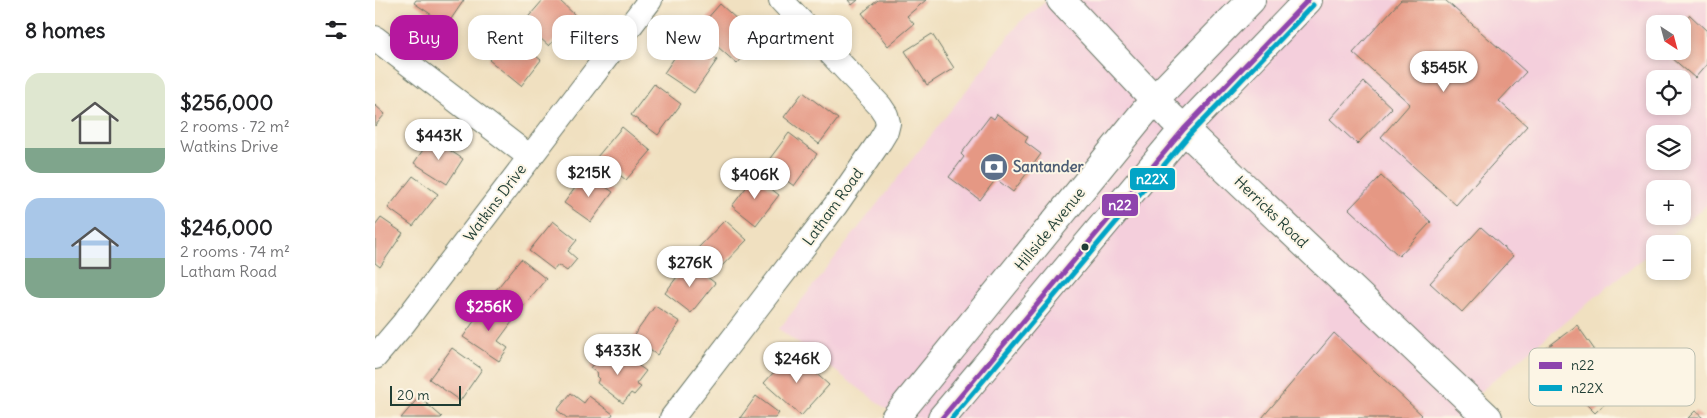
<!DOCTYPE html>
<html lang="en">
<head>
<meta charset="utf-8">
<style>
	:root { --surface:#fff; --page:#f6f6f6; --text:#202124; --muted:#757577; --accent:#b5179e }
	body { margin:0; font-family:Delius,sans-serif; background:var(--page); color:var(--text); height:100vh; display:flex; flex-direction:column; font-size:19px; white-space:nowrap }
	* { box-sizing:border-box; margin:0 }
	p { font-size:16px; color:var(--muted) }
	.icon { flex:none; width:28px; height:28px; fill:none; stroke:currentColor; stroke-width:2; stroke-linecap:round; stroke-linejoin:round }
	.map { position:relative; flex:1; overflow:hidden }
	.details { display:flex; flex-direction:column; background:var(--surface); width:375px }
	.details>* { flex:none }
	.banner { position:absolute; left:15px; top:15px; width:475px; height:45px; display:flex; gap:10px }
	.needle { width:32px; rotate:144deg }
	.fabs { position:absolute; left:1271px; top:15px; display:grid; gap:10px }
	.fabs a { display:grid; place-items:center; width:45px; height:45px; border-radius:10px; background:var(--surface); box-shadow:0 2px 8px #0003; font-size:25px }
	.scale { position:absolute; left:15px; bottom:12px; width:71px; box-sizing:border-box; padding-left:5px; border:2px solid #1f3d34; border-top:0; font-size:14px; line-height:18px; white-space:nowrap; color:#1f3d34; -webkit-text-stroke:4px #fcf5e5; paint-order:stroke }
	.price { position:absolute; translate:-50% -42px; padding:0 11px; border-radius:18px; background:#fff; color:#222; font-size:16px; line-height:32px; filter:drop-shadow(0 1px 2px #0008) }
	.price::after { content:''; position:absolute; left:50%; top:30px; width:15px; height:11px; margin-left:-8px; background:inherit; clip-path:polygon(0 0,100% 0,50% 100%) }
	.price.selected { background:var(--accent); color:#fff }
	ul { padding:0; list-style:none }
	li { display:flex; align-items:center; gap:15px; height:125px; padding:0 25px }
	li span { display:grid; place-items:center; flex:none; width:140px; height:100px; border-radius:15px; color:#555 }
	li>.icon { margin-inline-start:auto }
	span .icon { width:60px; height:60px; fill:#fffc; stroke-width:1 }
	li b { font-size:21px }
	h2 { display:flex; justify-content:space-between; align-items:center; height:60px; padding:0 25px; font-size:21px }
	.chip { padding:0 18px; border-radius:15px; background:var(--surface); box-shadow:0 2px 8px #0003; font-size:18px; line-height:45px }
	.chip.selected { background:var(--accent); color:#fff }
	main { display:flex; flex:1; min-height:0 }
	.map>svg:first-child { display:block }
	.built { fill:#f4cfdc; fill-rule:evenodd }
	.building { fill:#e59884 }
	.lines { fill:none; stroke-linecap:round; stroke-linejoin:round }
	.street-casing { stroke:#687665; stroke-width:26 }
	.secondary-casing { stroke:#687665; stroke-width:30 }
	.primary-casing { stroke:#687665; stroke-width:30 }
	.street { stroke:#fff; stroke-width:24 }
	.secondary { stroke:#fff; stroke-width:28 }
	.primary { stroke:#fff; stroke-width:28 }
	.bus-1-casing { stroke:#fcf5e5; stroke-width:9 }
	.bus-2-casing { stroke:#fcf5e5; stroke-width:9 }
	.bus-1 { stroke:#8e44ad; stroke-width:5 }
	.bus-2 { stroke:#02a4c6; stroke-width:5 }
	.bus-dot { fill:#1f3d34; stroke:#fcf5e5; stroke-width:2 }
	.labels { text-anchor:middle; stroke-width:4; stroke-linejoin:round; paint-order:stroke }
	.service-label { font-size:15px; font-weight:bold; fill:#4e5e75; stroke:#fcf5e5; text-anchor:start }
	.street-label { font-size:15px; fill:#1f3d34; stroke:#fcf5e5 }
	.key { fill:#fcf5e5; stroke:#babeb0; stroke-width:1 }
	.key-label { font-size:14px; fill:#1f3d34 }
	.line-badge { stroke:#fcf5e5; stroke-width:2 }
	.badge-label { font-size:14px; text-anchor:middle; font-weight:bold; fill:#fff }
</style>
</head>
<body>
<main>
<section class="details">
<h2>8 homes<svg class="icon" aria-label="filters" viewBox="0 0 24 24"><path d="M4 7h16M4 17h16"/><circle cx="9" cy="7" r="2"/><circle cx="15" cy="17" r="2"/></svg></h2>
<ul>
<li><span style="background:linear-gradient(#dfe7d0 75%,#7fa58c 0)"><svg class="icon" aria-label="home" viewBox="0 0 24 24"><path d="M3 11l9-7 9 7M6 9v11h12V9"/></svg></span><div><b>$256,000</b><p>2 rooms · 72 m²</p><p>Watkins Drive</p></div></li>
<li><span style="background:linear-gradient(#a9c7e8 60%,#7fa58c 0)"><svg class="icon" aria-label="home" viewBox="0 0 24 24"><path d="M3 11l9-7 9 7M6 9v11h12V9"/></svg></span><div><b>$246,000</b><p>2 rooms · 74 m²</p><p>Latham Road</p></div></li>
</ul>
</section>
<div class="map">
<svg width="1332" height="418" viewBox="0 0 1332 418">
	<rect width="100%" height="100%" fill="#fcf5e5"/>
	<filter id="ink" filterUnits="userSpaceOnUse"><feTurbulence type="fractalNoise" baseFrequency=".02" numOctaves="2"/><feDisplacementMap in="SourceGraphic" scale="10" xChannelSelector="R" yChannelSelector="G"/><feConvolveMatrix kernelMatrix="1 2 1 2 8 2 1 2 1" color-interpolation-filters="sRGB"/></filter>
	<filter id="wash" filterUnits="userSpaceOnUse"><feTurbulence type="fractalNoise" baseFrequency=".0096" numOctaves="4" result="noise"/><feDisplacementMap in="SourceGraphic" scale="20" xChannelSelector="R" yChannelSelector="G"/><feGaussianBlur stdDeviation="1.12" result="paint"/><feColorMatrix in="noise" values="0 0 0 0 0 0 0 0 0 0 0 0 0 0 0 0 0 1.4 0 .05"/><feComposite in="paint" operator="in"/></filter>
	<g filter="url(#wash)">
		<rect width="100%" height="100%" fill="#f0e0c0"/>
		<path class="built" d="M673,0H1332V205L1285,244H1280V248L1095,400L1112,418H520L521,416L404,329L645,22ZM1280,24H1308V51H1280ZM1280,79H1308V106H1280ZM1280,134H1308V161H1280ZM1280,189H1308V216H1280Z"/>
		<g id="blocks">
			<path class="building" d="M41,0H89L72,25L39,3Z
				M168,0H184L201,16L174,46L148,23Z
				M473,0H483L477,5Z
				M503,0H551L532,16L539,24L513,46L487,13Z
				M1026,0H1070L1151,72L1124,101L1152,126L1081,205L1006,137L1035,104L978,53Z
				M345,4L384,39L362,64L323,29Z
				M1315,15L1332,31V64L1320,78L1289,51H1308V24Z
				M557,34L579,68L552,85L530,51Z
				M135,35L166,60L146,86L114,60Z
				M312,39L342,60L319,93L289,73Z
				M989,82L1017,108L982,144L955,119Z
				M279,84L306,104L283,135L256,115Z
				M428,92L463,119L444,144L409,117Z
				M0,105L10,114L0,126Z
				M622,114L653,137L650,142L666,154L638,192L621,179L605,200L574,177L589,157L586,154L615,116L619,119Z
				M247,127L276,151L251,180L222,157Z
				M414,133L442,154L419,186L390,165Z
				M56,138L88,159L72,184L39,163Z
				M211,173L238,192L216,222L189,203Z
				M38,176L63,194L38,226L13,208Z
				M380,176L404,195L381,225L357,206Z
				M1006,176L1056,222L1024,256L974,209Z
				M6,218L28,233L5,267L0,263V226Z
				M350,220L372,240L344,269L323,248Z
				M178,221L202,240L193,251L202,259L192,271L183,265L179,270L154,251Z
				M1106,227L1138,256L1087,312L1055,283Z
				M146,259L171,279L145,310L120,291Z
				M313,262L340,283L316,313L290,293Z
				M111,304L137,322L123,341L133,348L124,361L88,337Z
				M280,306L305,322L282,355L257,338Z
				M1202,325L1219,349L1175,381L1158,358Z
				M959,333L1047,415L1044,418H887Z
				M77,348L107,369L85,401L54,379Z
				M227,352L240,362L246,353L271,371L261,384L266,387L259,395L256,393L248,403L222,383L224,379L221,376L223,374L215,368Z
				M417,352L454,385L426,416L389,383Z
				M1215,362L1244,390L1220,413L1192,385Z
				M196,393L209,403L214,396L238,414L235,418H192L182,410Z
				M381,396L404,413L400,418H365Z
				M44,397L67,417L66,418H26Z
				M1320,411L1328,418H1313Z"/>
		</g>
	</g>
	<g filter="url(#ink)">
		<use href="#blocks" fill-opacity="0" stroke="#687665" stroke-width="1"/>
		<g class="lines">
			<defs>
				<path id="street" d="M0,38L155,157
					M0,357L28,324L275,0
					M297,418L460,206L505,141L511,131L513,123L511,115L505,106L406,0"/>
				<path id="secondary" d="M686,0L796,117L1113,418"/>
				<path id="primary" d="M520,418L779,100L876,0
					M567,418L809,129L933,0"/>
			</defs>
			<use href="#street" class="street-casing"/>
			<use href="#secondary" class="secondary-casing"/>
			<use href="#primary" class="primary-casing"/>
			<use href="#street" class="street"/>
			<use href="#secondary" class="secondary"/>
			<use href="#primary" class="primary"/>
			<defs>
				<path id="bus-1" d="M567,418L809,129L933,0"/>
				<path id="bus-2" d="M577,418L815,134L938,5"/>
			</defs>
			<use href="#bus-1" class="bus-1-casing"/>
			<use href="#bus-2" class="bus-2-casing"/>
			<use href="#bus-1" class="bus-1"/>
			<use href="#bus-2" class="bus-2"/>
		</g>
	</g>
	<defs>
		<symbol id="bank-disc" viewBox="-11 -11 22 22"><circle r="9.5" fill="#5c6f8a" stroke="#fcf5e5"/><path d="M-6-4H6V4H-6ZM0-2.3a2.3 2.3 0 1 0 0 4.6a2.3 2.3 0 1 0 0-4.6Z" fill="#fff"/></symbol>
	</defs>
	<g fill-rule="evenodd">
		<use href="#bank-disc" x="603" y="151" width="32" height="32"/>
	</g>
	<circle class="bus-dot" cx="710" cy="247" r="4.5"/>
	<g class="labels">
		<g class="service-label">
			<text x="638" y="172">Santander</text>
		</g>
		<g class="street-label">
			<text transform="translate(120 203) rotate(-53)" y="5">Watkins Drive</text>
			<text transform="translate(458 207) rotate(-54)" y="5">Latham Road</text>
			<text transform="translate(896 212) rotate(44)" y="5">Herricks Road</text>
			<text transform="translate(675 229) rotate(-51)" y="5">Hillside Avenue</text>
		</g>
	</g>
	<rect x="1154" y="348" width="166" height="58" rx="8" class="key"/>
	<rect x="1164" y="362" width="23" height="7" fill="#8e44ad"/>
	<rect x="1164" y="385" width="23" height="6" fill="#02a4c6"/>
	<g class="key-label">
		<text x="1196" y="370">n22</text>
		<text x="1196" y="393">n22X</text>
	</g>
	<g class="line-badge">
		<rect x="754" y="167" width="47" height="24" rx="5" fill="#02a4c6"/>
		<rect x="726" y="193" width="38" height="24" rx="5" fill="#8e44ad"/>
	</g>
	<g class="badge-label">
		<text x="777" y="184">n22X</text>
		<text x="745" y="210">n22</text>
	</g>
</svg>
<div class="fabs">
<a><svg class="needle" viewBox="-14 -14 28 28"><path d="M0-13l5 13h-10z" fill="#e53935"/><path d="M0 13l5-13h-10z" fill="#757577"/></svg></a>
<a><svg class="icon" aria-label="locate" viewBox="0 0 24 24"><circle cx="12" cy="12" r="6"/><path d="M12 2v4M12 18v4M2 12h4M18 12h4"/></svg></a>
<a><svg class="icon" aria-label="layers" viewBox="0 0 24 24"><path d="M12 4l9 5-9 5-9-5zM3 14l9 5 9-5"/></svg></a>
<a>+</a>
<a>−</a>
</div>
<div class="scale">20 m</div>
<b class="price" style="left:1069px;top:93px">$545K</b>
<b class="price" style="left:64px;top:161px">$443K</b>
<b class="price" style="left:214px;top:198px">$215K</b>
<b class="price" style="left:380px;top:200px">$406K</b>
<b class="price" style="left:315px;top:288px">$276K</b>
<b class="price selected" style="left:114px;top:332px">$256K</b>
<b class="price" style="left:243px;top:376px">$433K</b>
<b class="price" style="left:422px;top:384px">$246K</b>
<div class="banner">
<a class="chip selected">Buy</a>
<a class="chip">Rent</a>
<a class="chip">Filters</a>
<a class="chip">New</a>
<a class="chip">Apartment</a>
</div>
</div>
</main>
</body>
</html>
